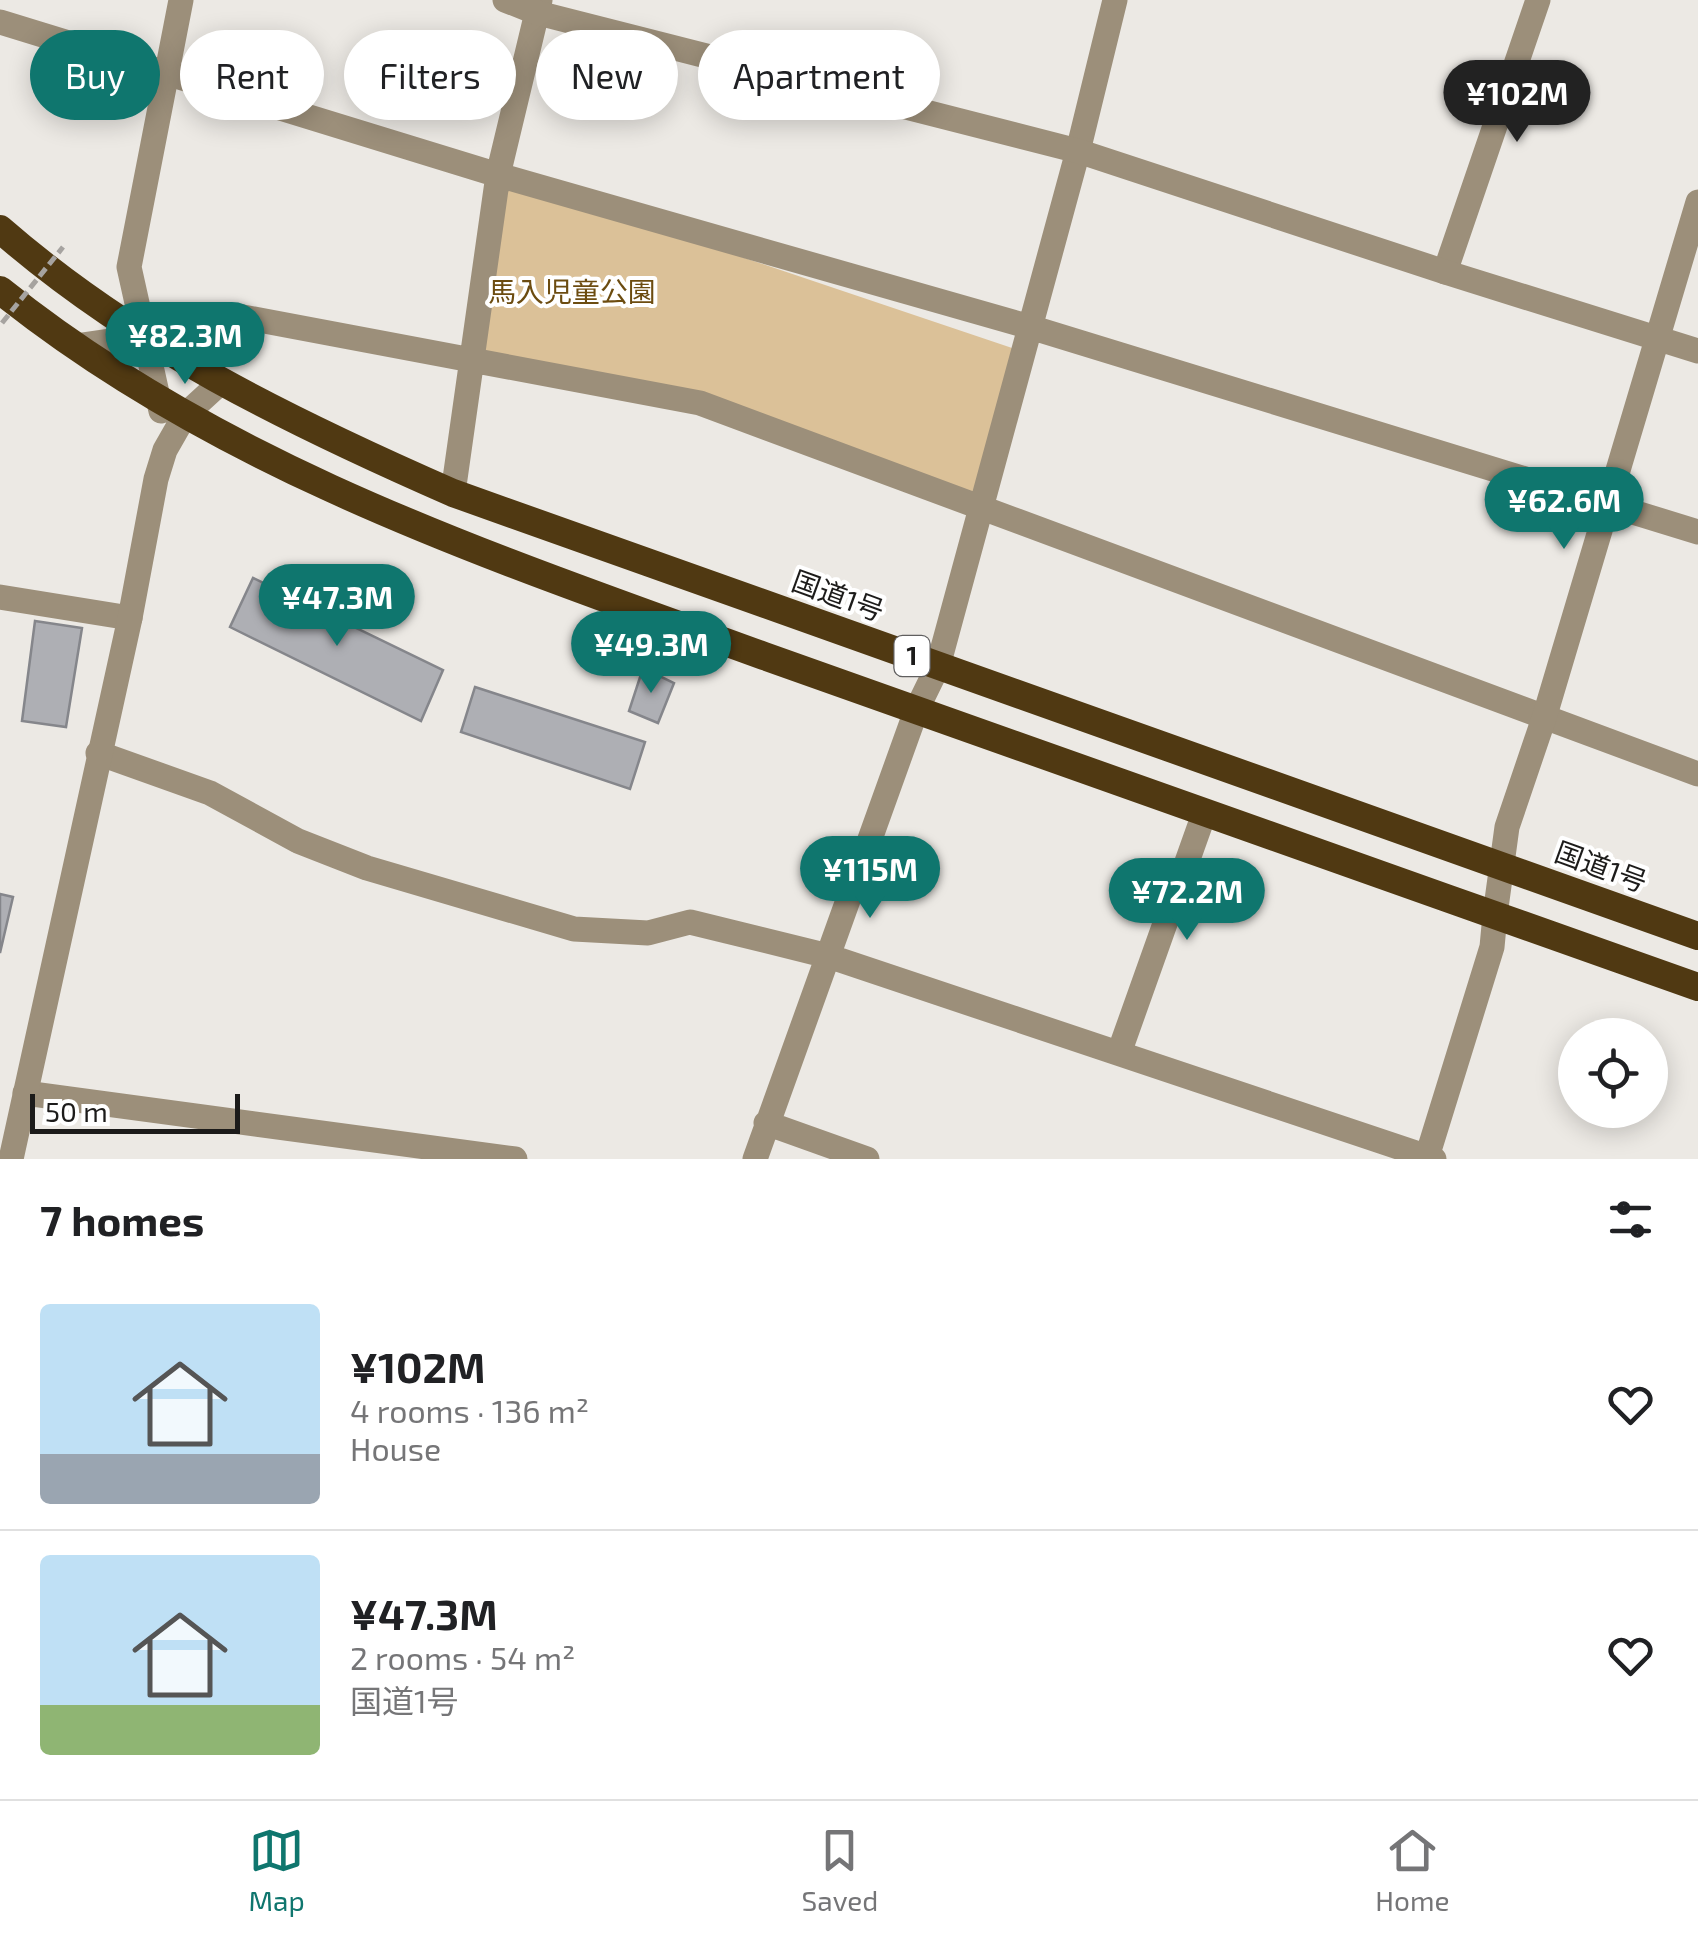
<!DOCTYPE html>
<html lang="en">
<head>
<meta charset="utf-8">
<style>
	:root { --surface:#fff; --page:#f6f6f6; --text:#202124; --muted:#757577; --line:#e0e0e0; --accent:#0f766e }
	body { margin:0; font-family:"Exo 2","Noto Sans JP",sans-serif; background:var(--page); color:var(--text); height:100vh; display:flex; flex-direction:column; font-size:38px; white-space:nowrap }
	* { box-sizing:border-box; margin:0 }
	p { font-size:32px; color:var(--muted) }
	.icon { flex:none; width:55px; height:55px; fill:none; stroke:currentColor; stroke-width:2; stroke-linecap:round; stroke-linejoin:round }
	.map { position:relative; height:1159px; overflow:hidden }
	.sheet { display:flex; flex-direction:column; background:var(--surface); flex:1 }
	.sheet>* { flex:none }
	.banner { position:absolute; left:30px; top:30px; width:1000px; height:90px; display:flex; gap:20px }
	.controls { position:absolute; left:1558px; top:1018px; display:grid; gap:20px }
	.controls a { display:grid; place-items:center; width:110px; height:110px; border-radius:50%; background:var(--surface); box-shadow:0 5px 25px #0003; font-size:50px }
	.scale { position:absolute; left:30px; bottom:25px; width:210px; box-sizing:border-box; padding-left:10px; border:5px solid #1c1b1a; border-top:0; font-size:28px; line-height:35px; white-space:nowrap; color:#1c1b1a; -webkit-text-stroke:8px #fff; paint-order:stroke }
	.price { position:absolute; translate:-50% -85px; padding:0 22px; border-radius:35px; background:var(--accent); color:#fff; font-size:32px; line-height:65px; filter:drop-shadow(0 2px 5px #0008) }
	.price::after { content:''; position:absolute; left:50%; top:60px; width:30px; height:22px; margin-left:-15px; background:inherit; clip-path:polygon(0 0,100% 0,50% 100%) }
	.price.current { background:#222; color:#fff }
	ul { padding:0; list-style:none }
	li { display:flex; align-items:center; gap:30px; height:250px; padding:0 40px }
	li+li { border-top:2px solid var(--line) }
	li span { display:grid; place-items:center; flex:none; width:280px; height:200px; border-radius:10px; color:#555 }
	li>.icon { margin-inline-start:auto }
	span .icon { width:120px; height:120px; fill:#fffc; stroke-width:1 }
	li b { font-size:42px }
	h2 { display:flex; justify-content:space-between; align-items:center; height:120px; padding:0 40px; font-size:42px }
	.pill { padding:0 35px; border-radius:45px; background:var(--surface); box-shadow:0 5px 25px #0003; font-size:35px; line-height:90px }
	.pill.current { background:var(--accent); color:#fff }
	.dock { display:flex; justify-content:space-around; align-items:center; height:140px; border-top:2px solid var(--line); background:var(--surface); font-size:28px; color:var(--muted) }
	.dock a { display:grid; justify-items:center; gap:5px }
	.dock .current { color:var(--accent) }
	.map>svg:first-child { display:block }
	.green { fill:#dbc198 }
	.building { fill:#aeafb4; stroke:#85868b; stroke-width:2.5 }
	.lines { fill:none; stroke-linecap:round; stroke-linejoin:round }
	.minor { stroke:#9c8f7a; stroke-width:25 }
	.tertiary { stroke:#9c8f7a; stroke-width:25 }
	.trunk { stroke:#503912; stroke-width:28 }
	.path-bridge { stroke:#a6a3a0; stroke-width:5; stroke-dasharray:10 5; stroke-linecap:butt }
	.labels { text-anchor:middle; stroke-width:8; stroke-linejoin:round; paint-order:stroke }
	.shield { fill:#fff; stroke:#605f5f; stroke-width:2.5 }
	.shield-label { font-size:25px; font-weight:bold; fill:#1c1b1a }
	.park-label { font-size:28px; fill:#6c4c10; stroke:#fff }
	.street-label { font-size:28px; fill:#1c1b1a; stroke:#fff }
</style>
</head>
<body>
<div class="map">
<svg width="1698" height="1159" viewBox="0 0 1698 1159">
	<rect width="100%" height="100%" fill="#ece9e4"/>
	<path class="green" d="M498,175L1018,350L973,496L700,403L472,362Z"/>
	<path class="building" d="M253,578L443,670L421,721L230,627Z
		M35,621L82,628L66,727L22,721Z
		M643,668L674,683L658,723L629,711Z
		M475,687L645,742L630,789L461,732Z
		M0,894L13,897L0,953Z"/>
	<g class="lines">
		<path class="minor" d="M0,22L498,175L1030,327L1698,532
			M1445,272L1538,0
			M144,336L198,316L243,317L700,403L1698,774
			M453,493L498,175L540,0
			M0,597L130,618
			M98,753L210,793L298,841L367,868L574,929L648,933L690,922L828,956L1434,1159
			M1119,1053L1204,814
			M25,1093L515,1159
			M766,1123L867,1159
			M1427,1157L1492,947L1495,915
			M755,1159L916,711L938,666L1078,151L1115,0"/>
		<path class="tertiary" d="M505,0L538,13L1078,151L1445,272L1698,351
			M75,346L144,336
			M161,411L129,267L181,0
			M1495,915L1507,827L1545,715L1698,202
			M11,1159L130,618L156,479L165,450L185,415L220,383"/>
		<path class="trunk" d="M0,229C134,346 291,422 453,493L1698,936
			M0,290C224,470 498,559 764,656C1075,769 1387,876 1698,987"/>
		<path class="path-bridge" d="M2,323L63,247"/>
	</g>
	<g class="labels">
		<rect class="shield" x="894.5" y="636" width="35" height="40" rx="8"/>
		<g class="shield-label">
			<text x="912" y="665">1</text>
		</g>
		<g class="park-label">
			<text x="572" y="302">馬入児童公園</text>
		</g>
		<g class="street-label">
			<text transform="translate(838 596) rotate(20)" y="10">国道1号</text>
			<text transform="translate(1601 867) rotate(20)" y="10">国道1号</text>
		</g>
	</g>
</svg>
<div class="controls">
<a><svg class="icon" aria-label="locate" viewBox="0 0 24 24"><circle cx="12" cy="12" r="6"/><path d="M12 2v4M12 18v4M2 12h4M18 12h4"/></svg></a>
</div>
<div class="scale">50 m</div>
<b class="price current" style="left:1517px;top:145px">¥102M</b>
<b class="price" style="left:185px;top:387px">¥82.3M</b>
<b class="price" style="left:1564px;top:552px">¥62.6M</b>
<b class="price" style="left:337px;top:649px">¥47.3M</b>
<b class="price" style="left:651px;top:696px">¥49.3M</b>
<b class="price" style="left:870px;top:921px">¥115M</b>
<b class="price" style="left:1187px;top:943px">¥72.2M</b>
<div class="banner">
<a class="pill current">Buy</a>
<a class="pill">Rent</a>
<a class="pill">Filters</a>
<a class="pill">New</a>
<a class="pill">Apartment</a>
</div>
</div>
<section class="sheet">
<h2>7 homes<svg class="icon" aria-label="filters" viewBox="0 0 24 24"><path d="M4 7h16M4 17h16"/><circle cx="9" cy="7" r="2"/><circle cx="15" cy="17" r="2"/></svg></h2>
<ul>
<li><span style="background:linear-gradient(#bfe0f5 75%,#9aa5b1 0)"><svg class="icon" aria-label="home" viewBox="0 0 24 24"><path d="M3 11l9-7 9 7M6 9v11h12V9"/></svg></span><div><b>¥102M</b><p>4 rooms · 136 m²</p><p>House</p></div><svg class="icon" aria-label="heart" viewBox="0 0 24 24"><path d="M12 20l-8-8c-3-5 5-10 8-4 3-6 11-1 8 4z"/></svg></li>
<li><span style="background:linear-gradient(#bfe0f5 75%,#8fb573 0)"><svg class="icon" aria-label="home" viewBox="0 0 24 24"><path d="M3 11l9-7 9 7M6 9v11h12V9"/></svg></span><div><b>¥47.3M</b><p>2 rooms · 54 m²</p><p>国道1号</p></div><svg class="icon" aria-label="heart" viewBox="0 0 24 24"><path d="M12 20l-8-8c-3-5 5-10 8-4 3-6 11-1 8 4z"/></svg></li>
</ul>
</section>
<nav class="dock">
<a class="current"><svg class="icon" aria-label="map" viewBox="0 0 24 24"><path d="M3 6l6-2 6 2 6-2v14l-6 2-6-2-6 2zM9 4v14M15 6v14"/></svg>Map</a>
<a><svg class="icon" aria-label="saved" viewBox="0 0 24 24"><path d="M7 4h10v16l-5-4-5 4z"/></svg>Saved</a>
<a><svg class="icon" aria-label="home" viewBox="0 0 24 24"><path d="M3 11l9-7 9 7M6 9v11h12V9"/></svg>Home</a>
</nav>
</body>
</html>
